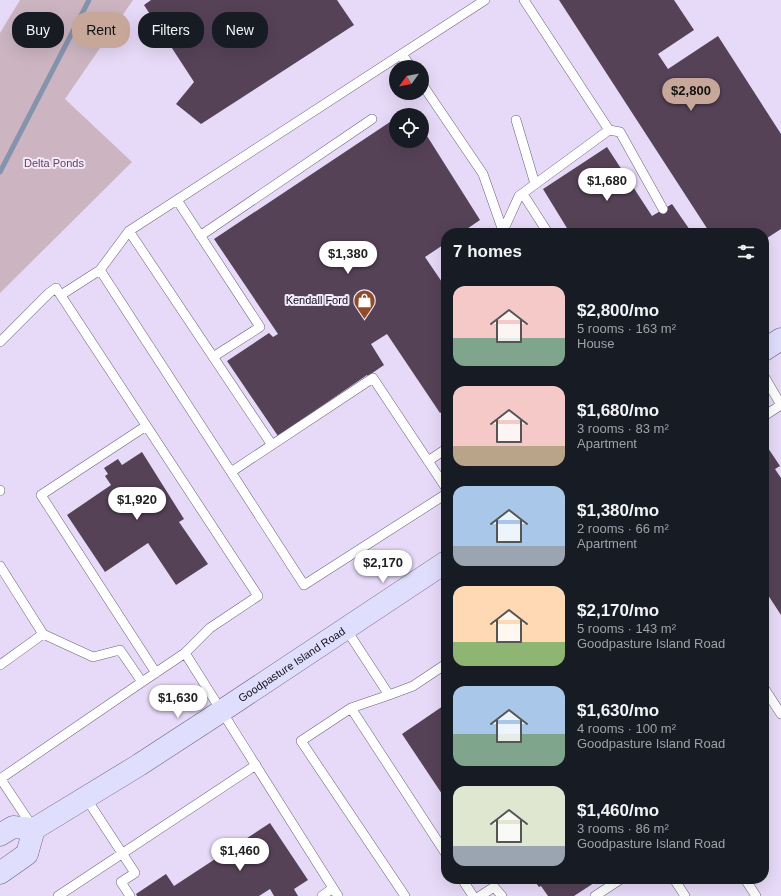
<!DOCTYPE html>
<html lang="en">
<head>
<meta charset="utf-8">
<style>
	:root { --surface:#171b24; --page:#20242c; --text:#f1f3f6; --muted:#9ea1a6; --accent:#c6a799 }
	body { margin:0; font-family:Arial,sans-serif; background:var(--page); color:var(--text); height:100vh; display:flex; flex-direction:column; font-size:15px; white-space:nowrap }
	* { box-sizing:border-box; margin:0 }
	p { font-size:13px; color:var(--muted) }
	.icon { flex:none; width:22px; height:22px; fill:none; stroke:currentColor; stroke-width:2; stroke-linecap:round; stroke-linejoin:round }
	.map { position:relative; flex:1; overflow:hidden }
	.sheet { position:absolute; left:441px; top:228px; width:328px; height:656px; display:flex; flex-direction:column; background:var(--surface); border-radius:16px; box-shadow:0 4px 16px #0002 }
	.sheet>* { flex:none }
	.top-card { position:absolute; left:12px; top:12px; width:369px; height:36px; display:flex; gap:8px }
	.needle { width:26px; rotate:237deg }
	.controls { position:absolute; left:389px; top:60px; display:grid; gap:8px }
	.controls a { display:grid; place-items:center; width:40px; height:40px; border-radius:50%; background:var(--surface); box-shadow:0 4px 16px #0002; font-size:20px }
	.price { position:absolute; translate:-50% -34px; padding:0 9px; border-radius:14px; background:#fff; color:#222; font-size:13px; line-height:26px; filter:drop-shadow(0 1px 2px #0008) }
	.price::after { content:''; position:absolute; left:50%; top:24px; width:12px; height:9px; margin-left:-6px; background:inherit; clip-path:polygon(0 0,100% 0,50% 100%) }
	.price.on { background:var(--accent); color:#111 }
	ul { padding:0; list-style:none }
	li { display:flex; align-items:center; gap:12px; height:100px; padding:0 12px }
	li span { display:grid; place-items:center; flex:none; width:112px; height:80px; border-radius:12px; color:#555 }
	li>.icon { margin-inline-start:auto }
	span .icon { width:48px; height:48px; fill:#fffc; stroke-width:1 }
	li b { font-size:17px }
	h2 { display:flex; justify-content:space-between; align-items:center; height:48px; padding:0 12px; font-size:17px }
	.tag { padding:0 14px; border-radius:16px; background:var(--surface); box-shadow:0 4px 16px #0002; font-size:14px; line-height:36px }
	.tag.on { background:var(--accent); color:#111 }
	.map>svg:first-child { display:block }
	.green { fill:#ccb5c1 }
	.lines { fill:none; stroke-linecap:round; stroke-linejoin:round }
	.stream { stroke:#8693ad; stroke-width:5 }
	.building { fill:#564257 }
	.lane-casing { stroke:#6b6079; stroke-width:10 }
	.secondary-casing { stroke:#6b6079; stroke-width:23 }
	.lane { stroke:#fff; stroke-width:9 }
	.secondary { stroke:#e0defd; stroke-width:22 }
	.labels { text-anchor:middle; stroke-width:4; stroke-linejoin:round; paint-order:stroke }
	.park-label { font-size:11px; fill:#6d4059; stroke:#f1eafc }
	.poi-label { font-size:11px; fill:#120d17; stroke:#f1eafc; text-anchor:end }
	.street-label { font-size:11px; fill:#120d17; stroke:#f1eafc }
</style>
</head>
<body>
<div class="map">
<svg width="781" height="896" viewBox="0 0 781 896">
	<rect width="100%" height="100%" fill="#e7daf8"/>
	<path class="green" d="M20,0H133L65,99L132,162L0,293V33Z"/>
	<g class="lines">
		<path class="stream" d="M0,172L89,0"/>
	</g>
	<path class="building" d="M151,0H337L354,25L201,124L176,104L194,82L144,5Z
		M559,0H674L694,30L658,54L668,69L718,36L781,134V229L764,240V233H710Z
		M410,108L414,115H400Z
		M396,118V141H422V128L480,220L461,233H446V243L425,257L446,288V409L440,413L387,334L371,344L384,365L368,376L367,375L278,436L227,361L269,333L273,337L278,334L214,239Z
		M607,147L652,216L672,204L692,233H570L543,189Z
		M764,442L780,466L775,469L781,478V615L764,589Z
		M142,452L184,519L179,522L208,564L176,585L148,543L105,572L67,515L111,485L105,476L108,474L104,468L118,459L122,465Z
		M446,704V800L402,734Z
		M270,823L308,880L294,889L298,896H274L270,889L259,896H137L136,894L166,874L174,886Z
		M533,879H600L574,896H548L541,886L539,887Z"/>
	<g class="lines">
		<defs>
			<path id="lane" d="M402,54L411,67
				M422,84L483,174L503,231
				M516,120L535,184
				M609,130L620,132L663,209
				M523,194L548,233
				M177,200L260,327L213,357
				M500,233L503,231L519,196L609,130L524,0
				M200,236L372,119
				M100,270L129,231
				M61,295L100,270L231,472
				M0,342L49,293L56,288L258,596L210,628L185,653
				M764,376L781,405
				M764,416L781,405
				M146,426L41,495L156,673
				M272,445L129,231L485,0
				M428,461L446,449
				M446,488L373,378L231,472L304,585L446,494
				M0,490V491
				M0,566L43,634L0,665
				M346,629L389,695L413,686L446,664
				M142,682L185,653L338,896
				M764,688L781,714
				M389,695L351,708L301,741L405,896
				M351,708L446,854
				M0,778L32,826
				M0,779L142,682L120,650L93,657L43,634
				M86,798L135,873L121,882L130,896
				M462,879L473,896
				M674,879L685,896
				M745,879L756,896
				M58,896L256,765
				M322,896L333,888
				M480,896L494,887L502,896
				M595,896L621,879"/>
			<g id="secondary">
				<path d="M764,350L781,339"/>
				<path id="s1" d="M0,835L13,827L34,829L139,765L208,720L446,562"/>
				<path d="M0,873L27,854L34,829"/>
			</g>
		</defs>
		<use href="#lane" class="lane-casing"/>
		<use href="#secondary" class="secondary-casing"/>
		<use href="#lane" class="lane"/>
		<use href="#secondary" class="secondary"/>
	</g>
	<defs>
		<symbol id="shop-pin" viewBox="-11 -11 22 30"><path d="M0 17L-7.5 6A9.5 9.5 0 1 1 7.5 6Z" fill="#924b27" stroke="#f1eafc"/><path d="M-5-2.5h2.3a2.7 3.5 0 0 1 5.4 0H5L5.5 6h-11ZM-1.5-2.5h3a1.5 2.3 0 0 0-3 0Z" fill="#fff"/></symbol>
	</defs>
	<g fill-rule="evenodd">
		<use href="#shop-pin" x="352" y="288" width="25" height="34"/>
	</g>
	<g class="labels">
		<g class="park-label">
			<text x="54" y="167">Delta Ponds</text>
		</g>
		<g class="poi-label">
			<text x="348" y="304">Kendall Ford</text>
		</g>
		<g class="street-label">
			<text dy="4" stroke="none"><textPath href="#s1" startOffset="342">Goodpasture Island Road</textPath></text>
		</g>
	</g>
</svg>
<div class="controls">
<a><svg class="needle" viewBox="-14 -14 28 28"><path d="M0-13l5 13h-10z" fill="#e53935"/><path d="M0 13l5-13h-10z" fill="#9ea1a6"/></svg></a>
<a><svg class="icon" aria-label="locate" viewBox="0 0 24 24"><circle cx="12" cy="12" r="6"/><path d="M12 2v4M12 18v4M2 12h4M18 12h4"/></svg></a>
</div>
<b class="price on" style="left:691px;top:112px">$2,800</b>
<b class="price" style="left:607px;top:202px">$1,680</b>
<b class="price" style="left:348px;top:275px">$1,380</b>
<b class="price" style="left:137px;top:521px">$1,920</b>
<b class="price" style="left:383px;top:584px">$2,170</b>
<b class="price" style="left:178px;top:719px">$1,630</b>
<b class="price" style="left:240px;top:872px">$1,460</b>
<div class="top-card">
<a class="tag">Buy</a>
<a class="tag on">Rent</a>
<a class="tag">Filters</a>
<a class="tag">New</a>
</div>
<section class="sheet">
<h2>7 homes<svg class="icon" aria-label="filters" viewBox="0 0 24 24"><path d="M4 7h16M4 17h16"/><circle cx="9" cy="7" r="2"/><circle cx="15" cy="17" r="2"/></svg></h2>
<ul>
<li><span style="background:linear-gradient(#f6c9c9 65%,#7fa58c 0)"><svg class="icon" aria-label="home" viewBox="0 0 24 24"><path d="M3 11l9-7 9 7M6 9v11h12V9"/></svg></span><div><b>$2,800/mo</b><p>5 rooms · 163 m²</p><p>House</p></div></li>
<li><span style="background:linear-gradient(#f6c9c9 75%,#b9a48a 0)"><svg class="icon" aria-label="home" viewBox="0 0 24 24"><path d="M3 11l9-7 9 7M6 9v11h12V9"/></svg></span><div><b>$1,680/mo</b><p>3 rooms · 83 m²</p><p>Apartment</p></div></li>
<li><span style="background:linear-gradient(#a9c7e8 75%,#9aa5b1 0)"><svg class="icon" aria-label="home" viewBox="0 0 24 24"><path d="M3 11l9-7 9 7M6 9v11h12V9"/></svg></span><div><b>$1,380/mo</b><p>2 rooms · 66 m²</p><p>Apartment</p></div></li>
<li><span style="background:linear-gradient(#ffd9b3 70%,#8fb573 0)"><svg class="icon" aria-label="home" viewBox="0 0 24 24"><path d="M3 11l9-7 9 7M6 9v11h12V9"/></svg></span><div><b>$2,170/mo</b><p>5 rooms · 143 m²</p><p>Goodpasture Island Road</p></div></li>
<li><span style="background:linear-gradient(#a9c7e8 60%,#7fa58c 0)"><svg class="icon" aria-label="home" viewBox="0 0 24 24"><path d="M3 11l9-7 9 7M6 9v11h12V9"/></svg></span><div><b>$1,630/mo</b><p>4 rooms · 100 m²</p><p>Goodpasture Island Road</p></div></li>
<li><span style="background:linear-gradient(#dfe7d0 75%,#9aa5b1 0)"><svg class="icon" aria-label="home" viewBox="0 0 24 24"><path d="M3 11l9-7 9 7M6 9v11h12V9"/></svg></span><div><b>$1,460/mo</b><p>3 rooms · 86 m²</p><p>Goodpasture Island Road</p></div></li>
</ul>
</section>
</div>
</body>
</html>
